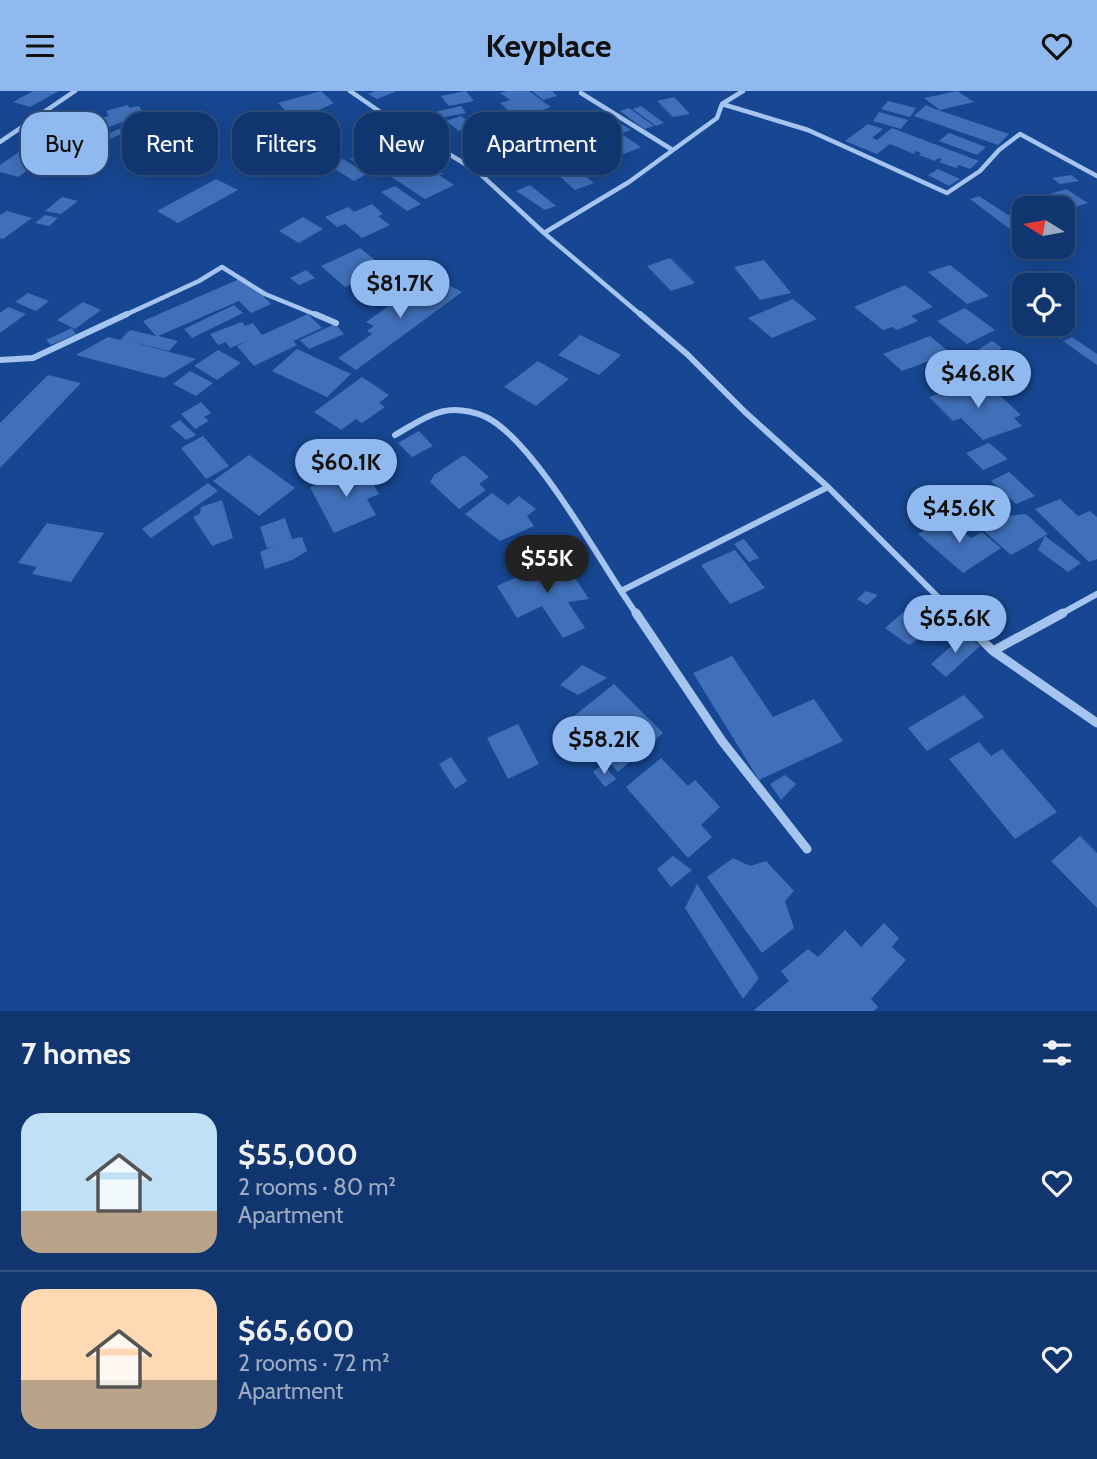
<!DOCTYPE html>
<html lang="en">
<head>
<meta charset="utf-8">
<style>
	:root { --surface:#11356e; --page:#1a3d73; --text:#f1f3f6; --muted:#9cabc2; --line:#305081; --accent:#90b9f0 }
	body { margin:0; font-family:Cabin,sans-serif; background:var(--page); color:var(--text); height:100vh; display:flex; flex-direction:column; font-size:26px; white-space:nowrap }
	* { box-sizing:border-box; margin:0 }
	p { font-size:23px; color:var(--muted) }
	.icon { flex:none; width:38px; height:38px; fill:none; stroke:currentColor; stroke-width:2; stroke-linecap:round; stroke-linejoin:round }
	.map { position:relative; height:920px; overflow:hidden }
	.side { display:flex; flex-direction:column; background:var(--surface); flex:1 }
	.side>* { flex:none }
	.hud { position:absolute; left:21px; top:21px; width:700px; height:63px; display:flex; gap:14px }
	.needle { width:46px; rotate:281deg }
	.buttons { position:absolute; left:1012px; top:105px; display:grid; gap:14px }
	.buttons a { display:grid; place-items:center; width:63px; height:63px; border-radius:14px; background:var(--surface); box-shadow:0 4px 18px #0003,0 0 0 2px var(--line); font-size:35px }
	.price { position:absolute; translate:-50% -60px; padding:0 16px; border-radius:24px; background:var(--accent); color:#111; font-size:23px; line-height:46px; filter:drop-shadow(0 2px 4px #0008) }
	.price::after { content:''; position:absolute; left:50%; top:42px; width:21px; height:16px; margin-left:-10px; background:inherit; clip-path:polygon(0 0,100% 0,50% 100%) }
	.price.selected { background:#222; color:#fff }
	ul { padding:0; list-style:none }
	li { display:flex; align-items:center; gap:21px; height:175px; padding:0 21px }
	li+li { border-top:2px solid var(--line) }
	li span { display:grid; place-items:center; flex:none; width:196px; height:140px; border-radius:21px; color:#555 }
	li>.icon { margin-inline-start:auto }
	span .icon { width:84px; height:84px; fill:#fffc; stroke-width:1 }
	li b { font-size:30px }
	h2 { display:flex; justify-content:space-between; align-items:center; height:84px; padding:0 21px; font-size:30px }
	.tag { padding:0 24px; border-radius:21px; background:var(--surface); box-shadow:0 4px 18px #0003,0 0 0 2px var(--line); font-size:24px; line-height:63px }
	.tag.selected { background:var(--accent); color:#111 }
	header { display:flex; justify-content:space-between; align-items:center; height:91px; padding:0 21px; background:var(--accent); color:#111; font-size:32px; font-weight:700 }
	.map>svg:first-child { display:block }
	.building { fill:#4070b9 }
	.lines { fill:none; stroke-linecap:round; stroke-linejoin:round }
	.street-far2 { stroke:#a6c4f0; stroke-width:4.5 }
	.street-far1 { stroke:#a6c4f0; stroke-width:6 }
	.street { stroke:#a6c4f0; stroke-width:9 }
</style>
</head>
<body>
<header><svg class="icon" aria-label="menu" viewBox="0 0 24 24"><path d="M4 6h16M4 12h16M4 18h16"/></svg>Keyplace<svg class="icon" aria-label="heart" viewBox="0 0 24 24"><path d="M12 20l-8-8c-3-5 5-10 8-4 3-6 11-1 8 4z"/></svg></header>
<div class="map">
<svg width="1097" height="920" viewBox="0 0 1097 920">
	<rect width="100%" height="100%" fill="#174792"/>
	<path class="building" d="M33,0H59L30,16L13,11Z
		M321,0L334,12L310,23L308,20L291,25L278,12Z
		M375,0H397L377,8L368,3Z
		M466,0L474,10L449,15L441,5Z
		M507,0H529L551,16L517,28L500,12L510,9L500,2Z
		M532,0H552L557,5L543,9Z
		M957,0L974,11L940,19L924,7Z
		M674,6L690,23L673,26L657,10Z
		M888,10L916,17L910,26L881,18Z
		M128,14L129,17L139,15L144,23L106,37L101,27L109,25L106,20Z
		M926,14L935,18L1009,43L998,54L914,25Z
		M461,15L466,22L439,27L435,21Z
		M641,15L664,32L656,35L633,18Z
		M629,17L654,35L644,38L620,20Z
		M879,21L908,29L901,38L873,30Z
		M603,22L614,29L594,37L583,30Z
		M461,25L474,35L459,40L446,30Z
		M618,31L631,39L604,49L592,41Z
		M64,32L80,36L50,56L34,52Z
		M868,33L883,38L872,47L877,49L892,37L979,70L970,78L959,74L956,77L939,71L942,68L938,67L935,70L919,64L921,62L916,60L914,63L890,53L877,63L845,50Z
		M126,35L132,38L110,48L105,44Z
		M585,38L598,48L567,58L555,49Z
		M525,39L548,53L508,71L485,57Z
		M949,42L986,56L977,64L939,50Z
		M623,44L641,56L624,63L607,51Z
		M379,52L389,59L395,56L403,62L363,77L350,68Z
		M28,55L53,62L18,86L0,81V74Z
		M558,66L570,74L546,85L537,80L547,75L544,73Z
		M343,68L367,83L354,90L330,75Z
		M412,69L426,78L432,75L443,83L439,84L454,94L425,108L384,81Z
		M577,78L594,92L575,99L558,84Z
		M938,78L960,88L949,95L928,84Z
		M1071,84L1079,90L1060,93L1052,87Z
		M216,88L238,99L178,132L157,120Z
		M530,94L556,115L545,119L516,100Z
		M395,95L421,113L407,120L381,101Z
		M1066,98L1088,112L1062,120V117H1048L1035,108Z
		M979,105L1008,124L1024,118V139L1015,142L970,108Z
		M62,106L78,110L61,123L45,120Z
		M372,113L383,123L378,125L390,134L362,147L345,133L337,136L325,126L348,116L354,121Z
		M7,120L32,127L3,148L0,147V124Z
		M45,124L58,127L49,135L35,132Z
		M303,126L323,138L299,152L279,140Z
		M360,157L385,177L345,196L321,175Z
		M670,167L695,192L671,200L647,175Z
		M764,169L791,202L760,209L734,176Z
		M950,174L989,205L967,213L928,181Z
		M306,179L315,187L299,194L290,187Z
		M431,185L462,201L356,279L338,267L372,243L367,240L374,235L366,231Z
		M244,186L271,213L251,222L239,210L158,245L178,250L169,260L124,249L196,268L164,287L76,264L108,246L120,249L130,239L156,245L143,230Z
		M905,194L933,216L911,225L918,230L897,239L892,236L883,239L854,216Z
		M28,202L49,210L36,220L15,211Z
		M793,208L817,228L772,247L748,227Z
		M83,211L101,219L75,238L57,229Z
		M234,214L243,222L192,247L184,238Z
		M8,216L26,223L0,242V222Z
		M965,217L995,239L967,253L937,230Z
		M308,223L322,237L293,250L297,254L254,275L237,255L249,249L230,257L226,251L218,254L210,243L242,231L245,235L253,232L262,244Z
		M335,233L344,243L309,258L300,249Z
		M1039,233H1053L1069,244L1060,248Z
		M72,237L76,243L51,254L46,249Z
		M580,244L621,264L599,284L558,264Z
		M930,245L955,266L942,271L937,267L902,280L883,263Z
		M1072,246L1097,263V274L1063,250Z
		M992,250L1002,257L990,265L979,258Z
		M297,258L351,283L327,306L272,280Z
		M218,259L241,272L217,289L194,275Z
		M538,270L569,288L536,315L504,296Z
		M190,280L213,292L196,305L173,293Z
		M48,284L81,292L0,377V332Z
		M362,286L389,304L379,312L385,316L362,332L356,328L341,339L314,321Z
		M973,290L986,303L995,300L1021,324L1014,327L1022,335L983,349L961,327L953,330L929,306Z
		M201,311L211,322L204,326L209,330L195,338L181,323Z
		M180,329L196,344L186,349L170,335Z
		M419,340L433,355L412,366L398,352Z
		M203,345L229,375L206,388L181,357Z
		M989,352L1008,368L983,379L966,362Z
		M249,364L295,397L259,425L213,390Z
		M464,364L489,386L479,393L486,399L459,418L430,391L434,384Z
		M363,375L379,403L367,408L376,424L334,442L310,396Z
		M1009,381L1035,405L1016,413L991,390Z
		M208,392L218,400L151,447L142,438Z
		M492,402L508,414L519,405L536,418L527,425L534,435L500,450L465,423Z
		M1060,408L1078,425L1090,420L1097,426V468L1089,471L1035,418Z
		M222,409L233,447L212,455L193,426L200,422L201,416Z
		M993,412L1008,425L1026,423L1048,443L1011,464L973,430L982,425L977,421Z
		M946,426L971,447L982,441L1001,457L963,482L918,443Z
		M285,427L292,448L302,446L307,460L292,469L265,478L260,461L276,454L267,457L260,436Z
		M47,432L104,442L71,491L32,483L37,476L18,472Z
		M1045,445L1081,472L1068,481L1038,459Z
		M744,448L759,467L749,471L734,453Z
		M735,459L765,497L730,513L701,474Z
		M561,466L589,508L568,511L585,537L563,547L542,515L517,527L497,495Z
		M866,500L878,504L867,514L857,508Z
		M907,518L930,541L909,554L885,537Z
		M965,543L980,555L946,586L931,573Z
		M732,565L773,626L814,608L843,650L759,689L693,582Z
		M582,574L607,587L578,604L560,594Z
		M614,593L663,642L618,681L569,629Z
		M964,604L984,626L927,660L908,637Z
		M518,633L539,673L508,688L487,647Z
		M979,651L991,665L1002,658L1057,721L1015,748L949,668Z
		M451,666L467,690L455,698L439,673Z
		M661,667L688,695L695,689L720,716L701,734L712,746L688,767L626,696Z
		M603,673L616,688L605,696L593,681Z
		M785,684L796,693L781,709L770,693Z
		M1080,745L1097,762V817L1051,770Z
		M673,765L692,779L671,796L657,778Z
		M733,767L750,775L766,770L794,800L785,810L794,837L762,862L707,786Z
		M697,793L759,887L743,908L685,817Z
		M884,832L899,847L892,856L906,869L871,908L878,916L874,920H753L789,890L781,880L808,858L818,866L845,839L861,856Z"/>
	<g class="lines">
		<path class="street-far2" d="M350,0L392,29L477,80L544,142L642,225
			M581,2L671,58
			M722,13L808,39L947,102L980,80L999,59L1020,43L1097,85
			M0,51L75,0
			M544,142L629,91L717,27L722,13L743,0
			M123,225L199,190L222,176L265,203L319,225"/>
		<path class="street-far1" d="M315,223L336,232
			M640,223L687,263L745,321L828,396L956,524
			M0,269L33,267L127,223
			M395,344C413,334 433,319 454,319C464,319 477,322 486,326C531,348 592,456 621,500
			M637,524L621,500L828,396
			M1059,524L1097,503"/>
		<path class="street" d="M636,522L722,650L807,758
			M955,522L993,560L1097,632
			M993,560L1063,522"/>
	</g>
</svg>
<div class="buttons">
<a><svg class="needle" viewBox="-14 -14 28 28"><path d="M0-13l5 13h-10z" fill="#e53935"/><path d="M0 13l5-13h-10z" fill="#9cabc2"/></svg></a>
<a><svg class="icon" aria-label="locate" viewBox="0 0 24 24"><circle cx="12" cy="12" r="6"/><path d="M12 2v4M12 18v4M2 12h4M18 12h4"/></svg></a>
</div>
<b class="price" style="left:400px;top:229px">$81.7K</b>
<b class="price" style="left:978px;top:319px">$46.8K</b>
<b class="price" style="left:346px;top:408px">$60.1K</b>
<b class="price" style="left:959px;top:454px">$45.6K</b>
<b class="price selected" style="left:547px;top:504px">$55K</b>
<b class="price" style="left:955px;top:564px">$65.6K</b>
<b class="price" style="left:604px;top:685px">$58.2K</b>
<div class="hud">
<a class="tag selected">Buy</a>
<a class="tag">Rent</a>
<a class="tag">Filters</a>
<a class="tag">New</a>
<a class="tag">Apartment</a>
</div>
</div>
<section class="side">
<h2>7 homes<svg class="icon" aria-label="filters" viewBox="0 0 24 24"><path d="M4 7h16M4 17h16"/><circle cx="9" cy="7" r="2"/><circle cx="15" cy="17" r="2"/></svg></h2>
<ul>
<li><span style="background:linear-gradient(#bfe0f5 70%,#b9a48a 0)"><svg class="icon" aria-label="home" viewBox="0 0 24 24"><path d="M3 11l9-7 9 7M6 9v11h12V9"/></svg></span><div><b>$55,000</b><p>2 rooms · 80 m²</p><p>Apartment</p></div><svg class="icon" aria-label="heart" viewBox="0 0 24 24"><path d="M12 20l-8-8c-3-5 5-10 8-4 3-6 11-1 8 4z"/></svg></li>
<li><span style="background:linear-gradient(#ffd9b3 65%,#b9a48a 0)"><svg class="icon" aria-label="home" viewBox="0 0 24 24"><path d="M3 11l9-7 9 7M6 9v11h12V9"/></svg></span><div><b>$65,600</b><p>2 rooms · 72 m²</p><p>Apartment</p></div><svg class="icon" aria-label="heart" viewBox="0 0 24 24"><path d="M12 20l-8-8c-3-5 5-10 8-4 3-6 11-1 8 4z"/></svg></li>
</ul>
</section>
</body>
</html>
